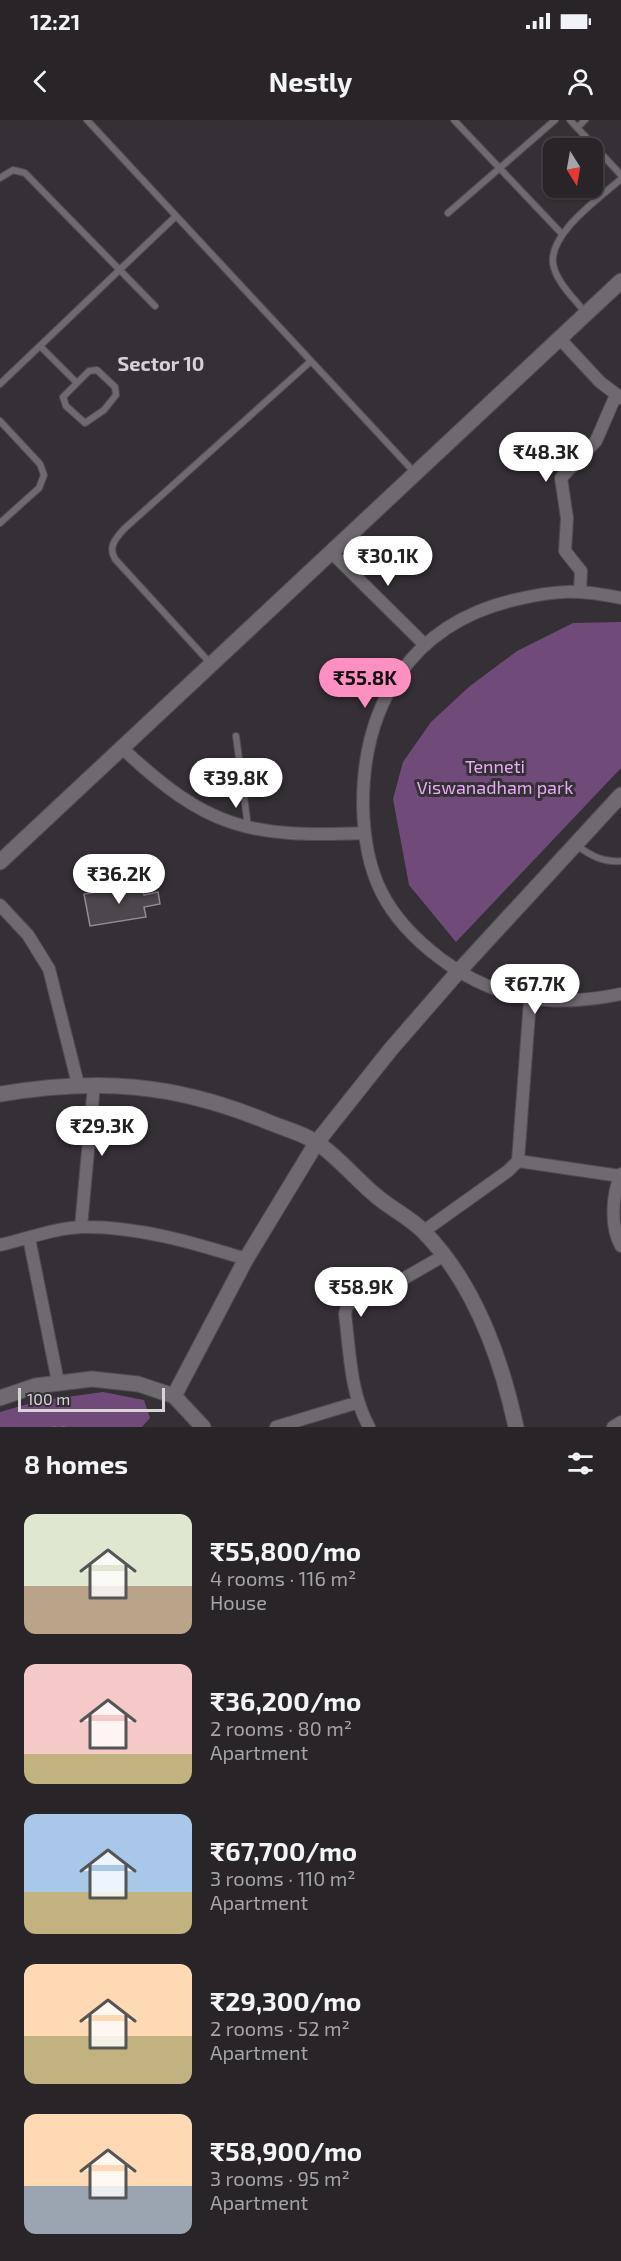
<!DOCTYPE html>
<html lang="en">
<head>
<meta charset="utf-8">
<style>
	:root { --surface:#282428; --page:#302c30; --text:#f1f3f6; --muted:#a5a4a8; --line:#444145; --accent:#fd8fc1 }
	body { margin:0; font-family:"Exo 2",sans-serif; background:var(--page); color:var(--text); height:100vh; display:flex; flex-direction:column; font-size:22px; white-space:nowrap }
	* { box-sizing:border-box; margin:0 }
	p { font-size:20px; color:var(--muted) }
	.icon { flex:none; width:33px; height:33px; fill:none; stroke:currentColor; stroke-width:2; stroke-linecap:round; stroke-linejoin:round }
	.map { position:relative; height:1307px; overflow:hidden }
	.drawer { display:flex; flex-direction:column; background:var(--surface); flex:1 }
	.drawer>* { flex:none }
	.needle { width:39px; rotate:169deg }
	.fabs { position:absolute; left:543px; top:18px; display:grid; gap:12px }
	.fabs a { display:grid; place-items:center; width:60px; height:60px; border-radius:12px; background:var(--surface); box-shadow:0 2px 4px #0004,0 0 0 2px var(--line); font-size:30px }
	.scale { position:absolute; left:18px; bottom:15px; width:147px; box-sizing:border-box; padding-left:6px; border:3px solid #d7d4d8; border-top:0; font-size:16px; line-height:21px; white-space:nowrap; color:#d7d4d8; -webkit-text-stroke:4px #353036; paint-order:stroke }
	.price { position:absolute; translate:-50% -51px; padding:0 14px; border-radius:21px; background:#fff; color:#222; font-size:20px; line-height:39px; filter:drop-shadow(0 2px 3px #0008) }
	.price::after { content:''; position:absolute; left:50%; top:36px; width:18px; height:14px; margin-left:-9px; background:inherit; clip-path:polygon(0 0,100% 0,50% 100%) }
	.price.active { background:var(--accent); color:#111 }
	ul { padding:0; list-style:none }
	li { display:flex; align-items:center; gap:18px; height:150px; padding:0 24px }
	li span { display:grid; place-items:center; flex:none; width:168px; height:120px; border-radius:12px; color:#555 }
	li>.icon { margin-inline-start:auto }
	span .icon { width:72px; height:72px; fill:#fffc; stroke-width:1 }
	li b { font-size:26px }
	h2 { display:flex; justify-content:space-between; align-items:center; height:72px; padding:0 24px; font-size:26px }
	.status { display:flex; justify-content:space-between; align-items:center; height:42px; padding:0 30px; background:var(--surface); direction:ltr }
	.status svg { height:16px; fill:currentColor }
	header { display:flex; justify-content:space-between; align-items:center; height:78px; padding:0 24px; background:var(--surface); font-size:27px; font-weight:700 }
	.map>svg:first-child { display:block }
	.green { fill:#704a78 }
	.building { fill:#4c464d; stroke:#928c93; stroke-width:1.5 }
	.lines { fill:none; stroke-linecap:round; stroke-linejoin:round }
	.service-casing { stroke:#504d51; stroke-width:8 }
	.minor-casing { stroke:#504d51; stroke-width:14 }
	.tertiary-casing { stroke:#504d51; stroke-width:17 }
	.path { stroke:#747075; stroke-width:1.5; stroke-dasharray:4.5 4.5; stroke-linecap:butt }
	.service { stroke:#6f6970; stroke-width:6 }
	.minor { stroke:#6f6970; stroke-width:12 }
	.tertiary { stroke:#6f6970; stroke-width:15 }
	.labels { text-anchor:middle; stroke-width:6; stroke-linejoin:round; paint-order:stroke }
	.park-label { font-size:18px; fill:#e9abf7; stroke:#353036 }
	.neighbourhood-label { font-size:20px; font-weight:bold; fill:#d6d0d7; stroke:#353036 }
</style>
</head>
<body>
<div class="status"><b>12:21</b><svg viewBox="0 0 49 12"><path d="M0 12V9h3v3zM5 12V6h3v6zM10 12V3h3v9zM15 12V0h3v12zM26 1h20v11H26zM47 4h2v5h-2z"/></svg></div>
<header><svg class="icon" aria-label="back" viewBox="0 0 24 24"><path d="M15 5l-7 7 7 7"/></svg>Nestly<svg class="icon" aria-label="person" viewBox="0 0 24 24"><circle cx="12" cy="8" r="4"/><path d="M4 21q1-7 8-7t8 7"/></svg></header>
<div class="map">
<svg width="621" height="1307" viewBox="0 0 621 1307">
	<rect width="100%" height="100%" fill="#353036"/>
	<path class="green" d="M621,502V648L456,822L409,765L393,679L403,642L431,602L470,566L517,531L573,503Z
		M103,1272L144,1280L150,1298L142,1307H0V1292L38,1281Z"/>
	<path class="building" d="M142,764L144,775L158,772L160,784L144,787L146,797L90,806L84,774Z"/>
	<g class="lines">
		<defs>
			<path id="service" d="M87,0L416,354
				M454,0L562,114
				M570,0L621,55
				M577,8L585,0
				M0,58L13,50L25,53L155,186
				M448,93L555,0
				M586,194C576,180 559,165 554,148C544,116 600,78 621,59
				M40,226L76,262
				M97,250L115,267L116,275L104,290L85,303L66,286L63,277L89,251Z
				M0,264L176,96
				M0,301L40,344L44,355L39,368L0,403
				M211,544L115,439C108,427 115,419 124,409L311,241
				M236,616L248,707
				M576,725C590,735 603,743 621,741"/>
			<path id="minor" d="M561,220L600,262L621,278
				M331,432L424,524
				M580,471L581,451L565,431L567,398L561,358L596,321L616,275
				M621,478C578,469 556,470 514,480C412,504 363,583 363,684C364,754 385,797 441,839C497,881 553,888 621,874
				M122,628C207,708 248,718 364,713
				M0,785L28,815L49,849L78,964
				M518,1041L620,1056
				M621,1054C612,1074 610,1107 621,1126
				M81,1107L94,965
				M424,1111L508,1051L518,1041L530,880
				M29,1118L58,1262
				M0,1125C26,1119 55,1108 82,1107C138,1106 194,1123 246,1139
				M276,1307L356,1283
				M369,1307C350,1272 350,1233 345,1194L347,1185L403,1159L443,1136
				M613,1307L621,1302"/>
			<path id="tertiary" d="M0,742L621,161
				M0,974C99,958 173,963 266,1001C282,1008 302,1013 316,1022C336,1035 356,1059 374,1074C389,1088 410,1097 424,1112C475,1164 501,1238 516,1307
				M174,1276L246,1139L317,1022L391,929L458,852L621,675
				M0,1278L35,1266L92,1259L138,1264L174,1276L203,1307"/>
		</defs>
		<use href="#service" class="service-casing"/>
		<use href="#minor" class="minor-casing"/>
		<use href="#tertiary" class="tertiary-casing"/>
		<path class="path" d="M52,1307H66"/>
		<use href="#service" class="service"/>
		<use href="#minor" class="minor"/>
		<use href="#tertiary" class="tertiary"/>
	</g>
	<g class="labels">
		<g class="park-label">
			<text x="495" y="653">Tenneti<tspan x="495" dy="21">Viswanadham park</tspan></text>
		</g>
		<g class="neighbourhood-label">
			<text x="161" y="251">Sector 10</text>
		</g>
	</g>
</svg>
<div class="fabs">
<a><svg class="needle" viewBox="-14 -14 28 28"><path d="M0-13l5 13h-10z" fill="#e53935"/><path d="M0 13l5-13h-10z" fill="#a5a4a8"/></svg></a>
</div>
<div class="scale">100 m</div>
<b class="price" style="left:546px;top:363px">₹48.3K</b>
<b class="price" style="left:388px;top:467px">₹30.1K</b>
<b class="price active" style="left:365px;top:589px">₹55.8K</b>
<b class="price" style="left:236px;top:689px">₹39.8K</b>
<b class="price" style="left:119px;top:785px">₹36.2K</b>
<b class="price" style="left:535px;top:895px">₹67.7K</b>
<b class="price" style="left:102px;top:1037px">₹29.3K</b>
<b class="price" style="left:361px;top:1198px">₹58.9K</b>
</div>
<section class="drawer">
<h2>8 homes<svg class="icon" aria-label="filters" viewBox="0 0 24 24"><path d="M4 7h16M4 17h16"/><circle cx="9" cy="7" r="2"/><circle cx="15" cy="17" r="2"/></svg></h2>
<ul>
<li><span style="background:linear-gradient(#dfe7d0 60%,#b9a48a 0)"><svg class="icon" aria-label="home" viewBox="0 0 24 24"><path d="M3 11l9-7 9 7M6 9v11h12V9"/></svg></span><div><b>₹55,800/mo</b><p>4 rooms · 116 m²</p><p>House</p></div></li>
<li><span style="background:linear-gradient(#f6c9c9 75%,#c2b280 0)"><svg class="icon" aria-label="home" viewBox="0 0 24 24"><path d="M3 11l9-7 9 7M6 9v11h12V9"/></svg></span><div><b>₹36,200/mo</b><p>2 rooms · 80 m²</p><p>Apartment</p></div></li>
<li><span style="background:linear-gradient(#a9c7e8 65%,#c2b280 0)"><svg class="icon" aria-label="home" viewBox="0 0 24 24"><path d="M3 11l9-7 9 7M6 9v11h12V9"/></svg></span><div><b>₹67,700/mo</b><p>3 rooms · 110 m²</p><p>Apartment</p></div></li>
<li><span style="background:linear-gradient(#ffd9b3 60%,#c2b280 0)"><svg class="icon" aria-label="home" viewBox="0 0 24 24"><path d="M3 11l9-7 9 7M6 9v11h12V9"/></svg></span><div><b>₹29,300/mo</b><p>2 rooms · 52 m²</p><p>Apartment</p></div></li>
<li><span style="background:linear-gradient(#ffd9b3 60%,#9aa5b1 0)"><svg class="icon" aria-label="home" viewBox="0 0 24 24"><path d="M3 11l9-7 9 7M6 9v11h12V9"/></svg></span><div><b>₹58,900/mo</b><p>3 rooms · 95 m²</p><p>Apartment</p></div></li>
</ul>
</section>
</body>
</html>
